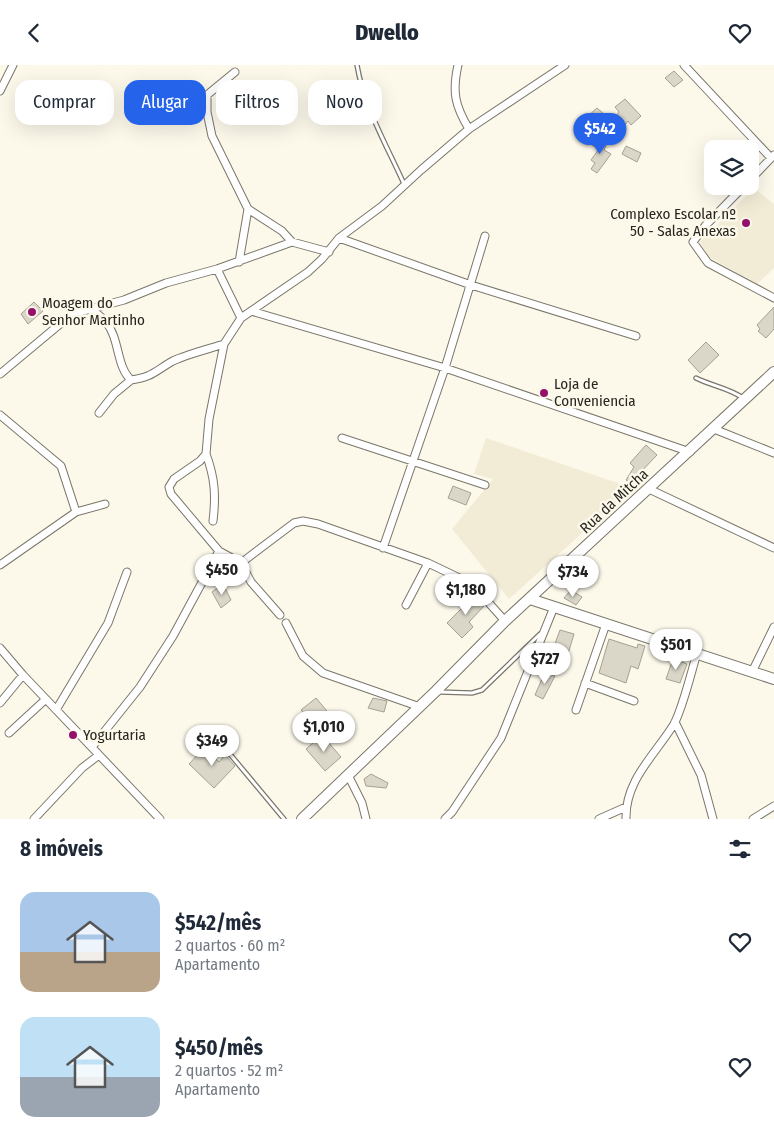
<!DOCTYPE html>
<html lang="pt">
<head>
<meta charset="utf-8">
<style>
	:root { --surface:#fff; --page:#f6f6f7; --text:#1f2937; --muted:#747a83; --accent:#2563eb }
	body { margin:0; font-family:"Fira Sans Condensed",sans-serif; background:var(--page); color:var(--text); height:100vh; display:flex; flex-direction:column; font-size:19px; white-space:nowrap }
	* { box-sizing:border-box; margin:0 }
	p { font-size:16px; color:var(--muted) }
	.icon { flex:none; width:28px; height:28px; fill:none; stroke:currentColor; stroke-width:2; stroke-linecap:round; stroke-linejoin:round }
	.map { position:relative; height:754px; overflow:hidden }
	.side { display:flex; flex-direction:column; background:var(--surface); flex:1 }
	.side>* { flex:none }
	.banner { position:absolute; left:15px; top:15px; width:500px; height:45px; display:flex; gap:10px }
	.tools { position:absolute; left:704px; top:75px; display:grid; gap:10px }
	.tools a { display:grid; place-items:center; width:55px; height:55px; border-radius:10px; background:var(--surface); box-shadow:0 5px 20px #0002; font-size:25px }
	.price { position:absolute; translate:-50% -42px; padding:0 11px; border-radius:18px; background:#fff; color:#222; font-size:16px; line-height:32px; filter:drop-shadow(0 1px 2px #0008) }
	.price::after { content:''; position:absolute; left:50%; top:30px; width:15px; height:11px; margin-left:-8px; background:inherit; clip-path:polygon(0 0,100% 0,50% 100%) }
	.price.active { background:var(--accent); color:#fff }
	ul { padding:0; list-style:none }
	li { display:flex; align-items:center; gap:15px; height:125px; padding:0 20px }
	li span { display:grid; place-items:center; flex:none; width:140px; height:100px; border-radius:15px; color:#555 }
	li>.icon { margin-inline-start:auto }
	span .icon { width:60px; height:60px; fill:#fffc; stroke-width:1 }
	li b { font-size:21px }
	h2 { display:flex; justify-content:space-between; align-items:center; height:60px; padding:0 20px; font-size:21px }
	.chip { padding:0 18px; border-radius:15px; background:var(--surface); box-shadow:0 5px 20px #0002; font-size:18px; line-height:45px }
	.chip.active { background:var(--accent); color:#fff }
	header { display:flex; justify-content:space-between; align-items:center; height:65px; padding:0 20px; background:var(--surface); font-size:22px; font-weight:800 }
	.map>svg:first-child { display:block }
	.built { fill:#f2ecd7 }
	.building { fill:#dad6c8; stroke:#a4a194 }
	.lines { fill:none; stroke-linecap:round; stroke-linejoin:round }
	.lane-casing { stroke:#7a766a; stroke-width:5.5 }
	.street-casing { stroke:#7a766a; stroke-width:9 }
	.secondary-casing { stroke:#7a766a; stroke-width:12 }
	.primary-casing { stroke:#7a766a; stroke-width:12 }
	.lane { stroke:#fff; stroke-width:3 }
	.street { stroke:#fff; stroke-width:7 }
	.secondary { stroke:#fff; stroke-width:10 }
	.primary { stroke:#fff; stroke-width:10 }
	.poi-dot { fill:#951169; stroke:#fcf8ea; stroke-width:2 }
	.labels { text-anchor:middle; stroke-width:5; stroke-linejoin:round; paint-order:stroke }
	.poi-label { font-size:15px; fill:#272520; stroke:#fcf8ea; text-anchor:start }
	.street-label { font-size:15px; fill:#272520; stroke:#fcf8ea }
</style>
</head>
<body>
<header><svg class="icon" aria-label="back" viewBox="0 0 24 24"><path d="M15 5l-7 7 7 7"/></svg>Dwello<svg class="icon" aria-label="heart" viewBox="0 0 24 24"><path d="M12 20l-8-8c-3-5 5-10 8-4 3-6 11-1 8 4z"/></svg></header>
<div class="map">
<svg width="774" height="754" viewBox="0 0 774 754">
	<rect width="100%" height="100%" fill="#fcf8ea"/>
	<path class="built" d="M754,123L774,139V203L757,219L709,192L700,177Z
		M486,373L632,423L509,534L452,464L493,414L474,409Z"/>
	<path class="building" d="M674,6L683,15L674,22L665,13Z
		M625,34L641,51L631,60L628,56L623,62L614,53L619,47L615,42Z
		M597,43L604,49L595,58L588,51Z
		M596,72L607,78L604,85L611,89L597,108L591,104L595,98L591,95L599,84L592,80Z
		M626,81L641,88L637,97L622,89Z
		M34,237L43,246L28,259L21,249Z
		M774,242V264L766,273L758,266L760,264L757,260Z
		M706,277L719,290L700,308L688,295Z
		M646,380L657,390L637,411L642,414L637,421L626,415L634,402L630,398Z
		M453,421L471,428L466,440L448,433Z
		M223,519L231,535L221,543L212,527Z
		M571,525L582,532L576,540L564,533Z
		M470,528L484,541L469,557L473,562L462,573L447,558L463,542L460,540Z
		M560,565L574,569L568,589L553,584Z
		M609,574L637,583L638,579L645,581L638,604L631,601L626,618L599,608Z
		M673,594L687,599L680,618L666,614Z
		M545,607L555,611L543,634L535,630Z
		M316,633L337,658L322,670L301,645Z
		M373,633L387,636L384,647L368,643Z
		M322,670L341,692L325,706L306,684Z
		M204,683L219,697L225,690L235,701L214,723L189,699Z
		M371,709L388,718L386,723L366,721L364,714Z"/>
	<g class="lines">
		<defs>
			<path id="lane" d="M357,0C364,42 387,81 404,119
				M696,313C712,321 729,323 743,333
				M440,627L472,628L482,625L540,569
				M229,688L284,754"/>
			<path id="street" d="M458,0C452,27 455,41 469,64
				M684,0L771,93
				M235,7L207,30V47L212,71L248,144L282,166L292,177
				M0,26L13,0
				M750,115L774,90
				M744,121L705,161L693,177L708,198L774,233
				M339,173L471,220L636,271
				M239,197L248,144
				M217,204L241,253
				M91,244C96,248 102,252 106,257C120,274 116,301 131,315C152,312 154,307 171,297C181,291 212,283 224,279
				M251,246L445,303L690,387
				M0,309L72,249L124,235L166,218L217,204L292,177L329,187
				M99,348L114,329L131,315
				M0,350L61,401L76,447
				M714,364L774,388
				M342,373L485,420
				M206,389C215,413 216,431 213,456
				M649,424L774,483
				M383,483L445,303L485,171
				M241,498L251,517L280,550
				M0,500L76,447L105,439
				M406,540L428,498
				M505,556L472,519L428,498L318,459L303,456L294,458L241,498L219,486L171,429L169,422L174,414L200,396L206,389L209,354L224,279L241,253L308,207L322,194L339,173L382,141L421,105L469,64L565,0
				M286,558L303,591L323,608L420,642
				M0,583L23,610L160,754
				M752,607L774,562
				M585,618L634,636
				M0,638L23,610
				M56,645L108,558L127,507
				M576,645L606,559
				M675,657L701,710L713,754
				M9,668L46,634
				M92,682L140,622L173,571L219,486
				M348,710L362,738L366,754
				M34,754L82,703L99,690
				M445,754L452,747L501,673L554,542
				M599,754L626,742
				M626,754C625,715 655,690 674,659C683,642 691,608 697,588
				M753,754L774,741"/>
			<path id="secondary" d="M530,534L774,614"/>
			<path id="primary" d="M302,754L436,626L505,556L774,307"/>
		</defs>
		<use href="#lane" class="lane-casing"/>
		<use href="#street" class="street-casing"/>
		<use href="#secondary" class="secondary-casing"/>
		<use href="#primary" class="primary-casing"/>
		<use href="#lane" class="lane"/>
		<use href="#street" class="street"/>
		<use href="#secondary" class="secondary"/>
		<use href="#primary" class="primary"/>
	</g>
	<g class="poi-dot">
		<circle cx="746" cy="158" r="5"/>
		<circle cx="32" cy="247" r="5"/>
		<circle cx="544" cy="328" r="5"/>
		<circle cx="73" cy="670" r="5"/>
	</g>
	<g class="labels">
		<g class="poi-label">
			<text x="736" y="154" text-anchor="end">Complexo Escolar nº<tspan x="736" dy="17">50 - Salas Anexas</tspan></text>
			<text x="42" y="243">Moagem do<tspan x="42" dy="17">Senhor Martinho</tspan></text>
			<text x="554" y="324">Loja de<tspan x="554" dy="17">Conveniencia</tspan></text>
			<text x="83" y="675">Yogurtaria</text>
		</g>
		<g class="street-label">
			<text transform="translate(614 436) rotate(-43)" y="5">Rua da Mitcha</text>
		</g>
	</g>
</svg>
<div class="tools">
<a><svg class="icon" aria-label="layers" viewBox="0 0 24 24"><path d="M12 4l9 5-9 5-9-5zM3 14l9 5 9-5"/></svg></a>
</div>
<b class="price active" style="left:600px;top:90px">$542</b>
<b class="price" style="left:222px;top:531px">$450</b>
<b class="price" style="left:573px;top:533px">$734</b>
<b class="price" style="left:466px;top:551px">$1,180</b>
<b class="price" style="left:676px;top:606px">$501</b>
<b class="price" style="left:545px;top:620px">$727</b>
<b class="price" style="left:324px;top:688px">$1,010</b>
<b class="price" style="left:212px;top:702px">$349</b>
<div class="banner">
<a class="chip">Comprar</a>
<a class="chip active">Alugar</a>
<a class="chip">Filtros</a>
<a class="chip">Novo</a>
</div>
</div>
<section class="side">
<h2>8 imóveis<svg class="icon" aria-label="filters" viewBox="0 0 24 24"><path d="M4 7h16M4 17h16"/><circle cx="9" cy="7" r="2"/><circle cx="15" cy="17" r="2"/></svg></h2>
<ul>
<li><span style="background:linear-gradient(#a9c7e8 60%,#b9a48a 0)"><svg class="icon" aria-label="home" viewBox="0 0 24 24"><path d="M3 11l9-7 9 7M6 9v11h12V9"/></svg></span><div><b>$542/mês</b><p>2 quartos · 60 m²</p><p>Apartamento</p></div><svg class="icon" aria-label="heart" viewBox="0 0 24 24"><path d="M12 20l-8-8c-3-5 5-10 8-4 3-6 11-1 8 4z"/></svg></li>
<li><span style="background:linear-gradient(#bfe0f5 60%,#9aa5b1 0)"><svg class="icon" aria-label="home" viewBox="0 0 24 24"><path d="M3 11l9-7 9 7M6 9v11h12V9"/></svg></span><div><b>$450/mês</b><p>2 quartos · 52 m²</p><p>Apartamento</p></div><svg class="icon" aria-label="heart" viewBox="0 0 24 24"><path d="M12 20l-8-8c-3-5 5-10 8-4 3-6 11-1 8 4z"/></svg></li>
</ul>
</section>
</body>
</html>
